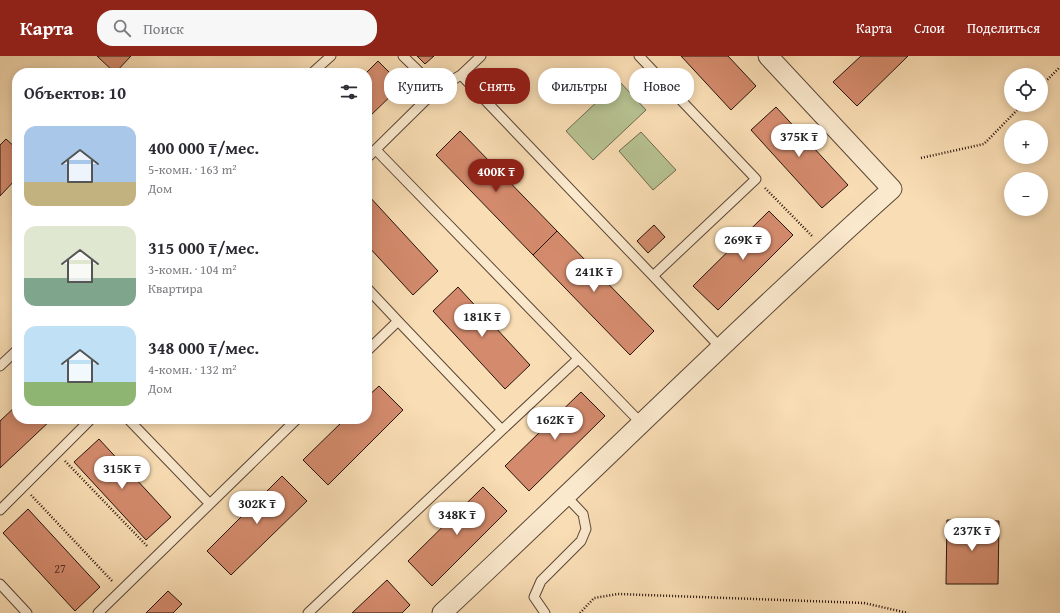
<!DOCTYPE html>
<html lang="ru">
<head>
<meta charset="utf-8">
<style>
	:root { --surface:#fff; --page:#f7f7f7; --text:#2b2b33; --muted:#7c7c81; --accent:#8f2418 }
	body { margin:0; font-family:"Gentium Book Plus",serif; background:var(--page); color:var(--text); height:100vh; display:flex; flex-direction:column; font-size:15px; white-space:nowrap }
	* { box-sizing:border-box; margin:0 }
	p { font-size:13px; color:var(--muted) }
	.icon { flex:none; width:22px; height:22px; fill:none; stroke:currentColor; stroke-width:2; stroke-linecap:round; stroke-linejoin:round }
	.map { position:relative; flex:1; overflow:hidden }
	.drawer { position:absolute; left:12px; top:12px; width:360px; height:356px; display:flex; flex-direction:column; background:var(--surface); border-radius:16px; box-shadow:0 2px 10px #0003 }
	.drawer>* { flex:none }
	.banner { position:absolute; left:384px; top:12px; width:380px; height:36px; display:flex; gap:8px }
	.fabs { position:absolute; left:1004px; top:12px; display:grid; gap:8px }
	.fabs a { display:grid; place-items:center; width:44px; height:44px; border-radius:50%; background:var(--surface); box-shadow:0 2px 10px #0003; font-size:20px }
	.price { position:absolute; translate:-50% -34px; padding:0 9px; border-radius:14px; background:#fff; color:#222; font-size:13px; line-height:26px; filter:drop-shadow(0 1px 2px #0008) }
	.price::after { content:''; position:absolute; left:50%; top:24px; width:12px; height:9px; margin-left:-6px; background:inherit; clip-path:polygon(0 0,100% 0,50% 100%) }
	.price.on { background:var(--accent); color:#fff }
	ul { padding:0; list-style:none }
	li { display:flex; align-items:center; gap:12px; height:100px; padding:0 12px }
	li span { display:grid; place-items:center; flex:none; width:112px; height:80px; border-radius:12px; color:#555 }
	li>.icon { margin-inline-start:auto }
	span .icon { width:48px; height:48px; fill:#fffc; stroke-width:1 }
	li b { font-size:17px }
	h2 { display:flex; justify-content:space-between; align-items:center; height:48px; padding:0 12px; font-size:17px }
	.chip { padding:0 14px; border-radius:16px; background:var(--surface); box-shadow:0 2px 10px #0003; font-size:14px; line-height:36px }
	.chip.on { background:var(--accent); color:#fff }
	header { display:flex; align-items:center; gap:24px; box-sizing:border-box; height:56px; padding:0 20px; background:var(--accent); color:#fff }
	header strong { font-size:19px }
	nav { display:flex; gap:22px; margin-inline-start:auto; font-size:14px }
	.search { width:280px; height:36px; background:var(--page); display:flex; align-items:center; gap:10px; box-sizing:border-box; padding:0 14px; border-radius:16px; color:var(--muted); font-size:15px }
	.map>svg:first-child { display:block }
	.green { fill:#b7c292; stroke:#6e6a4f }
	.building { fill:#d48b6d; stroke:#25130c }
	.lines { fill:none; stroke-linecap:round; stroke-linejoin:round }
	.lane-casing { stroke:#5a4636; stroke-width:11 }
	.street-casing { stroke:#5a4636; stroke-width:21 }
	.path { stroke:#25130c; stroke-width:2.5; stroke-dasharray:1 2; stroke-linecap:butt }
	.lane { stroke:#fbe9ce; stroke-width:9 }
	.street { stroke:#fbe9ce; stroke-width:19 }
	.labels { text-anchor:middle; stroke-width:3; stroke-linejoin:round; paint-order:stroke }
	.number-label { font-size:12px; fill:#513124 }
</style>
</head>
<body>
<header>
<strong>Карта</strong>
<div class="search"><svg class="icon" aria-label="search" viewBox="0 0 24 24"><circle cx="10" cy="10" r="6"/><path d="M15 15l6 6"/></svg>Поиск</div>
<nav><a>Карта</a><a>Слои</a><a>Поделиться</a></nav>
</header>
<div class="map">
<svg width="1060" height="557" viewBox="0 0 1060 557">
	<rect width="100%" height="100%" fill="#f9ddb4"/>
	<filter id="stains"><feTurbulence type="fractalNoise" baseFrequency=".005" numOctaves="4"/><feColorMatrix values="0 0 0 0 .2 0 0 0 0 .09 0 0 0 0 .02 0 0 0 .5 -.17"/></filter>
	<radialGradient id="worn" r=".72"><stop offset=".6" stop-color="#630" stop-opacity="0"/><stop offset="1" stop-color="#630" stop-opacity=".3"/></radialGradient>
	<path class="green" d="M619,25L646,54L593,104L566,75Z
		M641,76L676,114L653,134L619,95Z"/>
	<path class="building" d="M97,0H131L115,17Z
		M417,0H434L425,8Z
		M681,0H728L756,30L731,54Z
		M861,0H908L857,50L833,26Z
		M378,5L402,29L367,63L366,17Z
		M776,51L848,129L822,152L751,74Z
		M460,75L557,175L533,199L436,99Z
		M6,83L17,93V122L0,140V89Z
		M367,138L438,215L413,239L367,189Z
		M769,155L793,179L718,254L693,230Z
		M654,169L665,181L648,197L637,185Z
		M557,175L654,275L630,299L533,199Z
		M458,231L530,309L505,333L433,255Z
		M379,330L403,354L328,429L303,404L345,363H367V341Z
		M581,336L605,360L529,435L505,410Z
		M17,349V363H52L0,412V365Z
		M99,383L171,461L146,484L74,406Z
		M282,420L307,445L231,519L207,495Z
		M483,431L507,455L432,530L408,505Z
		M28,453L100,531L75,555L3,477Z
		M947,464L999,465L998,528H946Z
		M387,524L410,549L402,557H352Z
		M168,535L182,548L173,557H146Z"/>
	<g class="lines">
		<defs>
			<path id="lane" d="M403,0L437,33
				M639,0L756,123L653,220L720,291
				M312,17L331,0
				M461,19L653,220
				M376,94L641,367
				M367,102L437,33L461,19L481,0
				M367,232L398,265
				M0,310L17,294
				M128,363L209,447
				M502,374L578,303
				M0,454L91,363
				M0,528L27,557
				M98,557L297,363
				M308,557L502,374L398,265L367,295
				M545,557L534,541L541,525L581,485L586,473L583,458L566,440"/>
			<path id="street" d="M442,557C593,416 738,271 892,133L768,0"/>
		</defs>
		<use href="#lane" class="lane-casing"/>
		<use href="#street" class="street-casing"/>
		<path class="path" d="M1041,30L1060,11
			M921,102L984,88L1022,49
			M765,132L813,181
			M65,405L148,491
			M31,439L113,526
			M580,557L594,542L618,538L864,547L908,557"/>
		<use href="#lane" class="lane"/>
		<use href="#street" class="street"/>
	</g>
	<g class="labels">
		<g class="number-label">
			<text x="60" y="517">27</text>
		</g>
	</g>
	<rect width="100%" height="100%" filter="url(#stains)"/>
	<rect width="100%" height="100%" fill="url(#worn)"/>
</svg>
<div class="fabs">
<a><svg class="icon" aria-label="locate" viewBox="0 0 24 24"><circle cx="12" cy="12" r="6"/><path d="M12 2v4M12 18v4M2 12h4M18 12h4"/></svg></a>
<a>+</a>
<a>−</a>
</div>
<b class="price" style="left:799px;top:102px">375K ₸</b>
<b class="price on" style="left:496px;top:137px">400K ₸</b>
<b class="price" style="left:743px;top:205px">269K ₸</b>
<b class="price" style="left:594px;top:237px">241K ₸</b>
<b class="price" style="left:482px;top:282px">181K ₸</b>
<b class="price" style="left:555px;top:385px">162K ₸</b>
<b class="price" style="left:122px;top:434px">315K ₸</b>
<b class="price" style="left:257px;top:469px">302K ₸</b>
<b class="price" style="left:457px;top:480px">348K ₸</b>
<b class="price" style="left:972px;top:496px">237K ₸</b>
<div class="banner">
<a class="chip">Купить</a>
<a class="chip on">Снять</a>
<a class="chip">Фильтры</a>
<a class="chip">Новое</a>
</div>
<section class="drawer">
<h2>Объектов: 10<svg class="icon" aria-label="filters" viewBox="0 0 24 24"><path d="M4 7h16M4 17h16"/><circle cx="9" cy="7" r="2"/><circle cx="15" cy="17" r="2"/></svg></h2>
<ul>
<li><span style="background:linear-gradient(#a9c7e8 70%,#c2b280 0)"><svg class="icon" aria-label="home" viewBox="0 0 24 24"><path d="M3 11l9-7 9 7M6 9v11h12V9"/></svg></span><div><b>400 000 ₸/мес.</b><p>5-комн. · 163 m²</p><p>Дом</p></div></li>
<li><span style="background:linear-gradient(#dfe7d0 65%,#7fa58c 0)"><svg class="icon" aria-label="home" viewBox="0 0 24 24"><path d="M3 11l9-7 9 7M6 9v11h12V9"/></svg></span><div><b>315 000 ₸/мес.</b><p>3-комн. · 104 m²</p><p>Квартира</p></div></li>
<li><span style="background:linear-gradient(#bfe0f5 70%,#8fb573 0)"><svg class="icon" aria-label="home" viewBox="0 0 24 24"><path d="M3 11l9-7 9 7M6 9v11h12V9"/></svg></span><div><b>348 000 ₸/мес.</b><p>4-комн. · 132 m²</p><p>Дом</p></div></li>
</ul>
</section>
</div>
</body>
</html>
